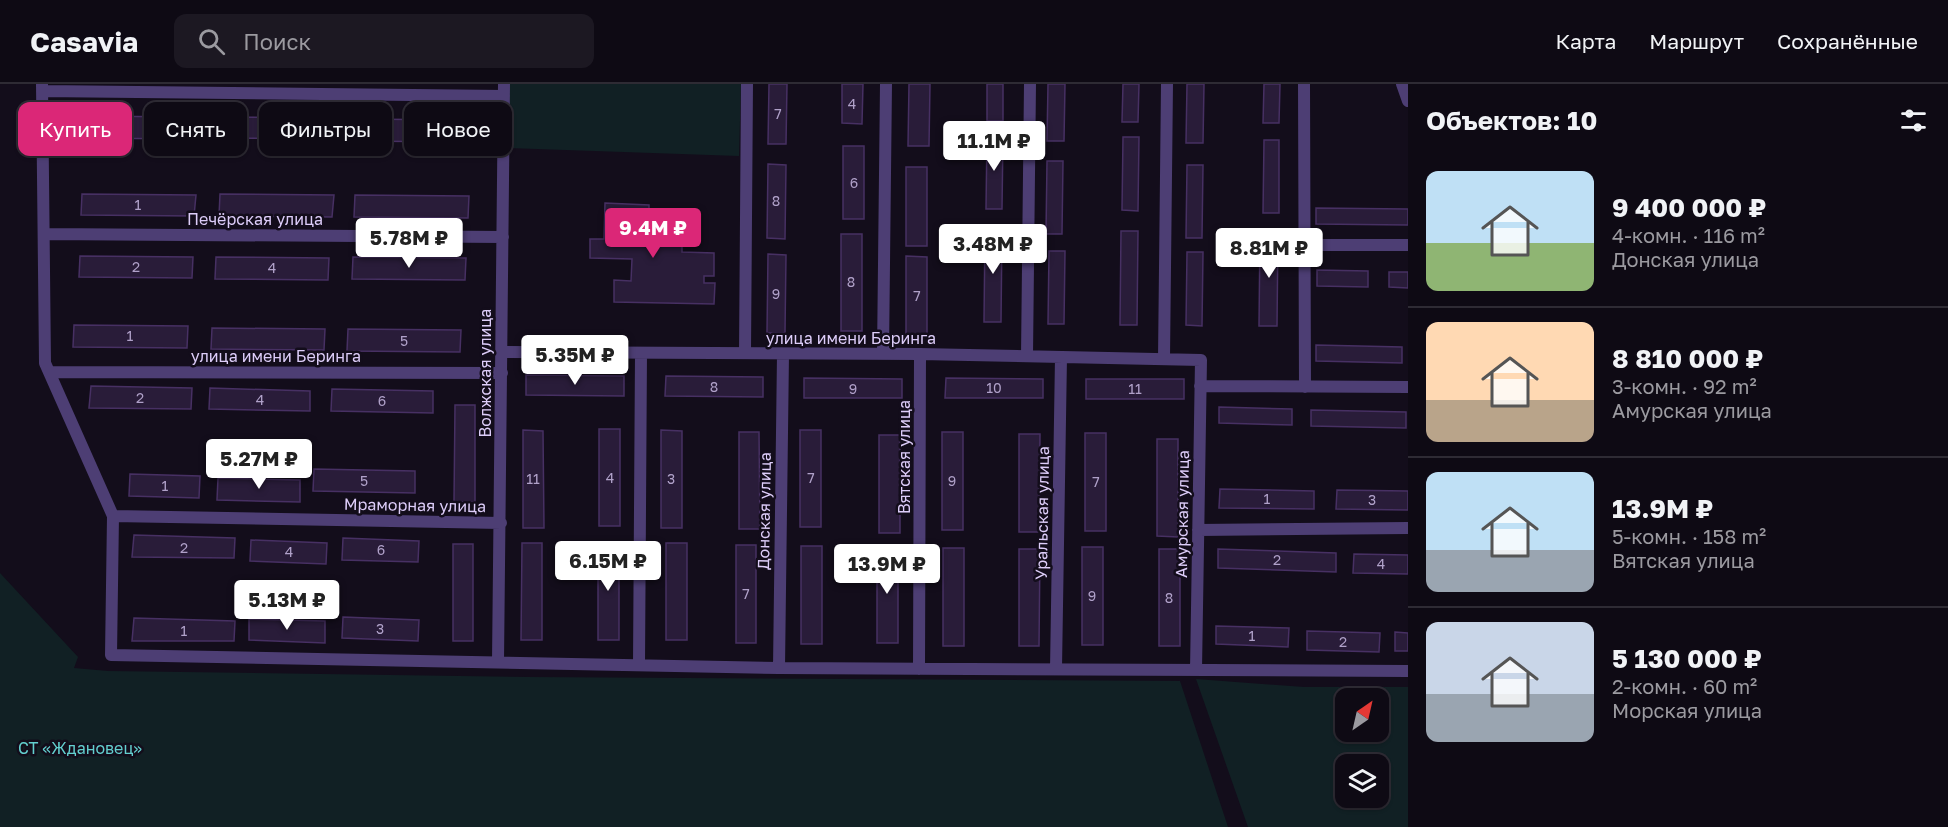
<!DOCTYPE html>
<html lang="ru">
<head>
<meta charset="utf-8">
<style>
	:root { --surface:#0e0a14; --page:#1c1822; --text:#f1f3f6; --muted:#9b9aa0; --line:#2e2b34; --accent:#db2777 }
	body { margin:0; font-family:"Golos Text",sans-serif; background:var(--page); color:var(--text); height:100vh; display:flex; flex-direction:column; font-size:22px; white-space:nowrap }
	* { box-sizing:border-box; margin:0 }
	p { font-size:20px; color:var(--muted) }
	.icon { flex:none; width:33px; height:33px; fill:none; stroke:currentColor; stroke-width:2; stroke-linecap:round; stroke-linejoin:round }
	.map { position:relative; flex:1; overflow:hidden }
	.drawer { display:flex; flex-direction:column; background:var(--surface); width:540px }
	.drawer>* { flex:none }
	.hud { position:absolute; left:18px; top:18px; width:570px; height:54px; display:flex; gap:12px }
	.needle { width:39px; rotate:34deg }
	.tools { position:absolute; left:1335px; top:604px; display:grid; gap:12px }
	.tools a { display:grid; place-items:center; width:54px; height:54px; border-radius:12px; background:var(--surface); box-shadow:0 2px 4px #0004,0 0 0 2px var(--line); font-size:30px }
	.price { position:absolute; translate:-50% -51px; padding:0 14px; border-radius:6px; background:#fff; color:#222; font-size:20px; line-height:39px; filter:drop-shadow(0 2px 3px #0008) }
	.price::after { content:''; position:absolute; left:50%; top:36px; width:18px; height:14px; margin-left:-9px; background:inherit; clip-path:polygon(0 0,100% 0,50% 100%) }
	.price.current { background:var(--accent); color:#fff }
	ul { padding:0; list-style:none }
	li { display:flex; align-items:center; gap:18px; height:150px; padding:0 18px }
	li+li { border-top:2px solid var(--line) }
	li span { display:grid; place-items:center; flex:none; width:168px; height:120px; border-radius:12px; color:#555 }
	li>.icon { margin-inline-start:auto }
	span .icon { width:72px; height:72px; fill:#fffc; stroke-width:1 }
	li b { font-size:26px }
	h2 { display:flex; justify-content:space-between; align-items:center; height:72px; padding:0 18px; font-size:26px }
	.pill { padding:0 21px; border-radius:12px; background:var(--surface); box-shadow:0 2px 4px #0004,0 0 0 2px var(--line); font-size:21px; line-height:54px }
	.pill.current { background:var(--accent); color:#fff }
	header { display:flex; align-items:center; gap:36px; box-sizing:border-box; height:84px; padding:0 30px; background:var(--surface); border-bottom:2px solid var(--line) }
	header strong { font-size:28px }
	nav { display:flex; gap:33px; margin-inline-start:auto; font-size:21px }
	.search { width:420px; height:54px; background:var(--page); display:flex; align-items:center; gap:15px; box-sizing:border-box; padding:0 21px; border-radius:12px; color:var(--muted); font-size:22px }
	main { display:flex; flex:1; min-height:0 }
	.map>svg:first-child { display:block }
	.green { fill:#112024; fill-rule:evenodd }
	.building { fill:#291c39; stroke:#473063; stroke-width:1.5 }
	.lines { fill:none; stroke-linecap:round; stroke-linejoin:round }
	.minor { stroke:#4d3e74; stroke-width:12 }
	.labels { text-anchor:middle; stroke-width:5; stroke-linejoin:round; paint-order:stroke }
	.number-label { font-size:14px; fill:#b0a1c9 }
	.street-label { font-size:16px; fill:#ddcdf9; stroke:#130d1b }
	.park-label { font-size:16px; fill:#63cfcf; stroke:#130d1b }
</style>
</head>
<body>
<header>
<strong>Casavia</strong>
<div class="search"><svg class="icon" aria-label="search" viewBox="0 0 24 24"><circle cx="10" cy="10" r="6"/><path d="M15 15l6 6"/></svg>Поиск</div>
<nav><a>Карта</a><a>Маршрут</a><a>Сохранённые</a></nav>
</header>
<main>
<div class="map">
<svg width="1408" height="743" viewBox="0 0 1408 743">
	<rect width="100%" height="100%" fill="#130d1b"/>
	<path class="green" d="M509,0H741L739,72L507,64Z
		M0,489L78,573L74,584L108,587L529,593L1180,597L1228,743H0Z
		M1196,595L1304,603H1408V743H1248ZM1346,615H1378V648H1346ZM1346,681H1378V714H1346Z"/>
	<path class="building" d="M769,0H787L786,60H768Z
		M842,0H863L862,40L842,39Z
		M909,0H930L929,62H908Z
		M987,0H1003V37H987Z
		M1048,0H1065L1064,57H1047Z
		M1123,0H1139L1138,38H1122Z
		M1187,0H1204L1203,59H1186Z
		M1264,0H1280L1279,39H1263Z
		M80,32L194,33L193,55L80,54Z
		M218,33L332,34L331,55L217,54Z
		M354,35L468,36L466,58L353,57Z
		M987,52H1003L1002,125H986Z
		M1123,53H1139L1138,127L1122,126Z
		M1264,56H1279V129H1263Z
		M843,62H864V135H843Z
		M1047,77H1063L1062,150H1046Z
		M768,80L786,81L785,155L767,154Z
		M1187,81H1203L1202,154H1186Z
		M906,83H927V162H906Z
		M82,110L196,111L194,132L81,131Z
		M220,110L334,111L332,133L219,132Z
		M355,111L469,112L468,134L354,133Z
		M605,119L649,121V142H682V168L714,169V192H704V199H715L714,220L614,218V196L631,197L632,175L590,174V155H604Z
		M1316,124L1408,125V141L1316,140Z
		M985,144L1002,145L1001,238H984Z
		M1121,147H1138L1137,241H1120Z
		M1260,148H1278L1277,242H1259Z
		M841,150H862V247H841Z
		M1049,167H1065L1064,240H1048Z
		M1187,168H1203L1202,242L1186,241Z
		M768,170L786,171L785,249H767Z
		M80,172L193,173L192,194L79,193Z
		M906,172L927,173V251H906Z
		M216,173L329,174L328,196L215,195Z
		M353,173L466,174L465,196L352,195Z
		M1317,186L1368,187V203L1317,202Z
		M1389,188H1408V204L1389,203Z
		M74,241L188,242L187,264L73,263Z
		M212,244L325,245L324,266L211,265Z
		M348,245L461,246L460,268L347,267Z
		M1316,261L1402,263V279L1316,277Z
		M526,291L624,292V312L526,311Z
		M666,292L763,293V313L665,312Z
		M804,294L902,295V314H804Z
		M946,294L1043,295V314H945Z
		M1086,295H1184V315H1086Z
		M91,302L192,304L191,325L89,324Z
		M210,304L310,307V327L209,325Z
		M332,305L433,307V329L331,327Z
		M455,321H475V418H454Z
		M1219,323L1292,325V341L1219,339Z
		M1311,326L1406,328V344L1311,342Z
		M599,345H620V442H599Z
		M523,346L543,347L544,444H523Z
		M661,346L682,347V444H661Z
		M800,346H821V443H800Z
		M739,348H759L760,445H739Z
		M942,348H963V446H942Z
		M1085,349H1106V447H1085Z
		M1019,350H1040L1039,448H1019Z
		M879,351H900V449H879Z
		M1157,355H1178V453L1157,452Z
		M314,385L415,387V409L313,407Z
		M130,390L200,392L199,414L129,412Z
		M218,394L300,396V418L217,416Z
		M1220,405L1314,407V425L1219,424Z
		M1337,406L1408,407V426L1336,425Z
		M134,451L235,454L234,474L132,473Z
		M343,454L419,457L418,478L342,476Z
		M251,456L327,459L326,480L250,477Z
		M522,459H542V556H521Z
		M598,459H619V556H598Z
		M666,459H687V556H666Z
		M453,460H473V557H453Z
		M736,461H756V559H736Z
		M801,462H822V560H801Z
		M877,462H898V559H877Z
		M1082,463H1103V561H1082Z
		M943,464H964V562H943Z
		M1019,465H1040L1039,562H1019Z
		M1159,465H1180V562H1159Z
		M1218,465L1336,469V488L1218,484Z
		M1354,470L1408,471V490L1353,489Z
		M343,533L419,536L418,557L342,554Z
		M134,534L235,537L234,557H132Z
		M249,535L325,537V559L249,556Z
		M1216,542L1289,544L1288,563L1216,560Z
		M1307,547L1380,549L1379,568L1307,566Z
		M1395,548L1408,549V567H1395Z"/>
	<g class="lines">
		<path class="minor" d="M42,0L45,279L113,432L111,571L779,584L1408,587
			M1304,0L1305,303
			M1402,0L1408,17
			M42,7L504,12
			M44,150L503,153
			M1305,161H1408
			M502,268L920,270L1201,276L1196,586
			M745,269L747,0
			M883,270L886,0
			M1027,272L1030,0
			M1164,275L1167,0
			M49,288L502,289
			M1200,302L1408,303
			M113,432L501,439
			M1198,446L1408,444
			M498,578L504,0
			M639,581L641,269
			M779,584L783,270
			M919,585L920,270
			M1056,585L1061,273"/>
	</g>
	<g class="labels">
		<g class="number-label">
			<text x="852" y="25">4</text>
			<text x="778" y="35">7</text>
			<text x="854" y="104">6</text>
			<text x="776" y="122">8</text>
			<text x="138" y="126">1</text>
			<text x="136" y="188">2</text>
			<text x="272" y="189">4</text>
			<text x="851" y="203">8</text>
			<text x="776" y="215">9</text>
			<text x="917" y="217">7</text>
			<text x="130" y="257">1</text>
			<text x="404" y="262">5</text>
			<text x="714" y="308">8</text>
			<text x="994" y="309">10</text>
			<text x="853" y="310">9</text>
			<text x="1135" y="310">11</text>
			<text x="140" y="319">2</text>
			<text x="260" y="321">4</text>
			<text x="382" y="322">6</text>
			<text x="610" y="399">4</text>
			<text x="811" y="399">7</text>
			<text x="533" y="400">11</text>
			<text x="671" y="400">3</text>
			<text x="364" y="402">5</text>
			<text x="952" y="402">9</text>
			<text x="1096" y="403">7</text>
			<text x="165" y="407">1</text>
			<text x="1267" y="420">1</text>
			<text x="1372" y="421">3</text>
			<text x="184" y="469">2</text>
			<text x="381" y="471">6</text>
			<text x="289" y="473">4</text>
			<text x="1277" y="481">2</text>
			<text x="1381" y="485">4</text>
			<text x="746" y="515">7</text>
			<text x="1092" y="517">9</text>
			<text x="1169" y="519">8</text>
			<text x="380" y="550">3</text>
			<text x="184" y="552">1</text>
			<text x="1252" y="557">1</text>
			<text x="1343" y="563">2</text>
		</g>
		<g class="street-label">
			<text x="255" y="141">Печёрская улица</text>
			<text x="851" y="260">улица имени Беринга</text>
			<text x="276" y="278">улица имени Беринга</text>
			<text transform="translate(485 289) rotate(-90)" y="6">Волжская улица</text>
			<text transform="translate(904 373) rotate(-90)" y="6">Вятская улица</text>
			<text transform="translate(415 421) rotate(1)" y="6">Мраморная улица</text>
			<text transform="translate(764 427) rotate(-89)" y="6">Донская улица</text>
			<text transform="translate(1042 429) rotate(-89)" y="6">Уральская улица</text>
			<text transform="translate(1182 430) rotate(-89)" y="6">Амурская улица</text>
		</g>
		<g class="park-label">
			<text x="80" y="670">СТ «Ждановец»</text>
		</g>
	</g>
</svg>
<div class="tools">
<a><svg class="needle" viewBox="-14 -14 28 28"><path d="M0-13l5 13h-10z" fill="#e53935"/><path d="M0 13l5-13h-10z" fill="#9b9aa0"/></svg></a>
<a><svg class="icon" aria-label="layers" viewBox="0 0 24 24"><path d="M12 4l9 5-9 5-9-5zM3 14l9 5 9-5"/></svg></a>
</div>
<b class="price" style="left:994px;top:88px">11.1M ₽</b>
<b class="price current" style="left:653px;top:175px">9.4M ₽</b>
<b class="price" style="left:409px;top:185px">5.78M ₽</b>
<b class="price" style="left:993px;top:191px">3.48M ₽</b>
<b class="price" style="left:1269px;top:195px">8.81M ₽</b>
<b class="price" style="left:575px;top:302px">5.35M ₽</b>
<b class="price" style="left:259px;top:406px">5.27M ₽</b>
<b class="price" style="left:608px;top:508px">6.15M ₽</b>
<b class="price" style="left:887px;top:511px">13.9M ₽</b>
<b class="price" style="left:287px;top:547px">5.13M ₽</b>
<div class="hud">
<a class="pill current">Купить</a>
<a class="pill">Снять</a>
<a class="pill">Фильтры</a>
<a class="pill">Новое</a>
</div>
</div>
<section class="drawer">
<h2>Объектов: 10<svg class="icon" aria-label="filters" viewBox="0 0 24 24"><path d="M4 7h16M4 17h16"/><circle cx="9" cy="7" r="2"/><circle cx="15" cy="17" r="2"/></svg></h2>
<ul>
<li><span style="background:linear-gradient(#bfe0f5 60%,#8fb573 0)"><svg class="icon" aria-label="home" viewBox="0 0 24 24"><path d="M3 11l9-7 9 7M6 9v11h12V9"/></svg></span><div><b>9 400 000 ₽</b><p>4-комн. · 116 m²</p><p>Донская улица</p></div></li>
<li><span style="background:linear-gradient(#ffd9b3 65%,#b9a48a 0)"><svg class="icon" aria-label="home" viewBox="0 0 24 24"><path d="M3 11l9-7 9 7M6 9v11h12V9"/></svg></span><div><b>8 810 000 ₽</b><p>3-комн. · 92 m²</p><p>Амурская улица</p></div></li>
<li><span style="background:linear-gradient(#bfe0f5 65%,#9aa5b1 0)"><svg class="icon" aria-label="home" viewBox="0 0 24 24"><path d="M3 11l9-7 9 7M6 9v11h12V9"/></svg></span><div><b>13.9M ₽</b><p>5-комн. · 158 m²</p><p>Вятская улица</p></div></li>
<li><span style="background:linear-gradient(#c9d6e8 60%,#9aa5b1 0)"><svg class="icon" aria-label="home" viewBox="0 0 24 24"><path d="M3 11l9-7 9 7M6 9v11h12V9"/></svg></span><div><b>5 130 000 ₽</b><p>2-комн. · 60 m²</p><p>Морская улица</p></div></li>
</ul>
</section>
</main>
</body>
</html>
